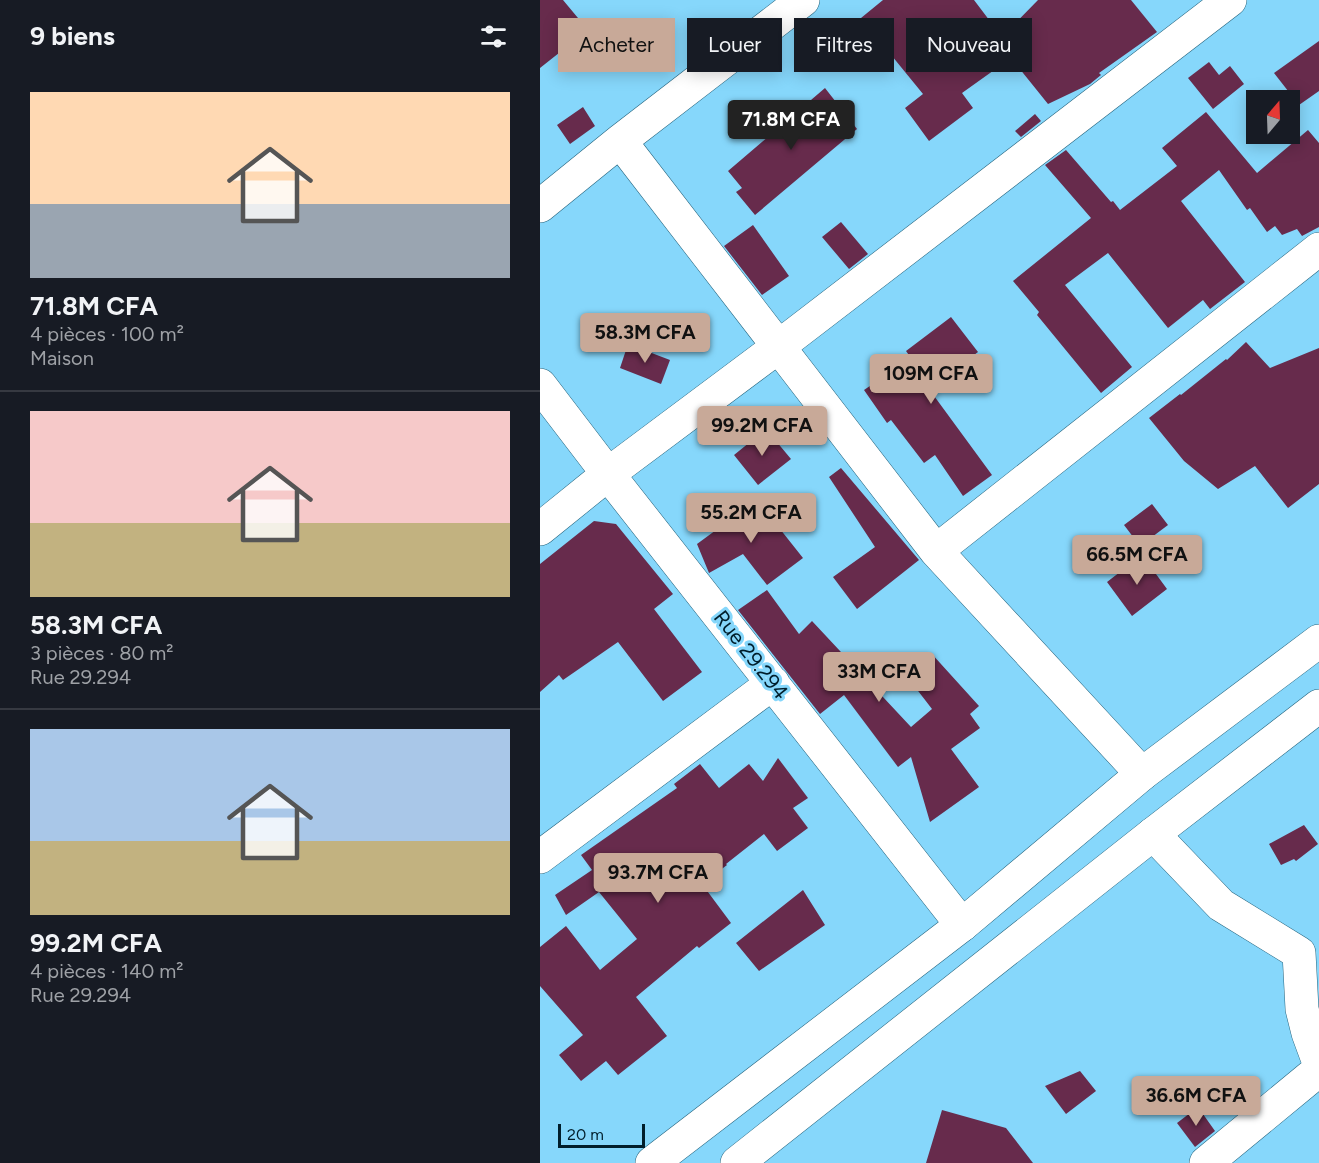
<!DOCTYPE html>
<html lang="fr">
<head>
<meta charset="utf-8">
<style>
	:root { --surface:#171b24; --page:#20242c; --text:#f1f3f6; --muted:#9ea1a6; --line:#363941; --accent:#c8a998 }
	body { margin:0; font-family:Figtree,sans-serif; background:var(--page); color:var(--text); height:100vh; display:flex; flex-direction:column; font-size:22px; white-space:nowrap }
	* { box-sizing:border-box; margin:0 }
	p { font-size:20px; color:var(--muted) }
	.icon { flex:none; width:33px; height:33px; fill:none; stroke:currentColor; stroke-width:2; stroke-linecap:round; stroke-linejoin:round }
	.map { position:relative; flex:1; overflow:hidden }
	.drawer { display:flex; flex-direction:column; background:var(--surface); width:540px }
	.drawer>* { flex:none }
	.hud { position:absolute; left:18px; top:18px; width:570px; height:54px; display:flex; gap:12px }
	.needle { width:39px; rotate:19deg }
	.controls { position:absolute; left:706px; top:90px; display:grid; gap:12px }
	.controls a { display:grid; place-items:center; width:54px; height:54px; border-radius:0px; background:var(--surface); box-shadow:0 3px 15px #0003; font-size:30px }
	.scale { position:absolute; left:18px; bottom:15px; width:87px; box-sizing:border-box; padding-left:6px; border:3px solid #001e2b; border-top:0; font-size:16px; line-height:21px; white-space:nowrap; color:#001e2b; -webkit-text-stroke:4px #86d7fb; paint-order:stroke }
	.price { position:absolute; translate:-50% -51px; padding:0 14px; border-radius:6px; background:var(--accent); color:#111; font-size:20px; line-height:39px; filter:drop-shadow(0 2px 3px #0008) }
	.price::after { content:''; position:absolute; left:50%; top:36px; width:18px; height:14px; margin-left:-9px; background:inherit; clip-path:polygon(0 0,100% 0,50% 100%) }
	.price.current { background:#222; color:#fff }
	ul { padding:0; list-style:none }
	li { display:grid; align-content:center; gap:12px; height:318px; padding:0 30px }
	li+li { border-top:2px solid var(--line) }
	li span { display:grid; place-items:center; height:186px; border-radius:0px; color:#555 }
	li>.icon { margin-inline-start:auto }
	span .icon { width:108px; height:108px; fill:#fffc; stroke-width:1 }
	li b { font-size:26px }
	h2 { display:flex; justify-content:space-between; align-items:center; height:72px; padding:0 30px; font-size:26px }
	.tag { padding:0 21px; border-radius:0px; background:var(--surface); box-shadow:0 3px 15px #0003; font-size:21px; line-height:54px }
	.tag.current { background:var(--accent); color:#111 }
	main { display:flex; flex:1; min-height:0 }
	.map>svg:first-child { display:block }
	.building { fill:#672b4c }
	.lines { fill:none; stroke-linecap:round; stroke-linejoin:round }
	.street-casing { stroke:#25647e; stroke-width:34 }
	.secondary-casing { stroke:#25647e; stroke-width:34 }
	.street { stroke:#fff; stroke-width:33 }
	.secondary { stroke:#fff; stroke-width:33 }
	.labels { text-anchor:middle; stroke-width:6; stroke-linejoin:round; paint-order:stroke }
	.street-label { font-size:21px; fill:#001e2b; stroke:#86d7fb }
</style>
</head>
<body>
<main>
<section class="drawer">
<h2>9 biens<svg class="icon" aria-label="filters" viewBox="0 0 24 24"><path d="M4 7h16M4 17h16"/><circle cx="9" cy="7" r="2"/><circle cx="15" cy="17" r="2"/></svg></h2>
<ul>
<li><span style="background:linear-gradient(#ffd9b3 60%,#9aa5b1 0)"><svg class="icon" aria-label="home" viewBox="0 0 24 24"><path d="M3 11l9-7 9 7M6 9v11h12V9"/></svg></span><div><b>71.8M CFA</b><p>4 pièces · 100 m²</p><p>Maison</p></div></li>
<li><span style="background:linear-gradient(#f6c9c9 60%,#c2b280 0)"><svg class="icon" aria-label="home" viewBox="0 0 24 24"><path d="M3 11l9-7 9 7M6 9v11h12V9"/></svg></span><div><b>58.3M CFA</b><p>3 pièces · 80 m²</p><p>Rue 29.294</p></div></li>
<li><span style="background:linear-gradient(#a9c7e8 60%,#c2b280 0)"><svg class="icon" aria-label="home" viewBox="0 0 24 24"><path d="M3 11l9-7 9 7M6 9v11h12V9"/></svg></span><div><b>99.2M CFA</b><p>4 pièces · 140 m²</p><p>Rue 29.294</p></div></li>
</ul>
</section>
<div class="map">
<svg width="779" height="1163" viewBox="0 0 779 1163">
	<rect width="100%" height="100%" fill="#86d7fb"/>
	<path class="building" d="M0,0H23L48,30L0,68Z
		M343,0H434L462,37L498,0H591L617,32L559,73L561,75L550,84L508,104L471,58L422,93L433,108L389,141L365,108L383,94L321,18Z
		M779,41V91L759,105L734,73Z
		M669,62L679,75L690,66L704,84L673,109L648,78Z
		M285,88L317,129L215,215L196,192L202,188L188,171Z
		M43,107L55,126L30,144L17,125Z
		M666,112L717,173L768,130L779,143V227L762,236L757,229L742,235L735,226L727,232L710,208L707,210L679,170L641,201L705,282L670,309L663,300L628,328L568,253L525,285L592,367L561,393L497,315L499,312L473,281L551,218L505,165L526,150L571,202L573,201L580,210L637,166L622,148Z
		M495,114L501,121L481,137L475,131Z
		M301,222L328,254L309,269L282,237Z
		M213,225L249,276L222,295L184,246Z
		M411,317L438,352L389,389L452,475L423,496L395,455L384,463L351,420L347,423L324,390L371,358L366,351Z
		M706,342L730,368L779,348V484L748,508L715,466L678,489L644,461L609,418L640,394L641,395L686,359L687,360Z
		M88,344L130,360L121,384L80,368Z
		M226,429L251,459L218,485L194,455Z
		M301,468L379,560L317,609L293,577L335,547L289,477Z
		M217,500L263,558L227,585L203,554L169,573L157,544Z
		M612,504L628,525L600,546L584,525Z
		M54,521L76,524L133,594L114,609L162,672L123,701L78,642L23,680L19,675L0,692V564Z
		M602,555L627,589L592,616L567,582Z
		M227,590L259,634L272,621L371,727L392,709L365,674L391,653L439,706L430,714L440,728L411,749L439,787L390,822L371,757L358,767L304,695L280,714L198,610Z
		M238,758L268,798L253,808L268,828L237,851L224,834L186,864L187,865L162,884L191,923L159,948L157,946L96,997L127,1036L78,1075L66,1061L41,1081L19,1055L43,1035L0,986V947L26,926L60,970L97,939L59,892L26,915L15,895L52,870L41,855L137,788L134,784L160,764L179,788L209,764L223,781Z
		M764,825L778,844L756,861L754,859L741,865L729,844Z
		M263,890L285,925L219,971L196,943Z
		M540,1071L556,1091L526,1114L505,1086Z
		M658,1107L675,1131L655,1147L637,1123Z
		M402,1110L466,1128L493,1163H386Z"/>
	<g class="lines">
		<defs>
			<path id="street" d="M80,141L396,551L602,774
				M0,206L80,141L263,0
				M0,385L68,474L422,925
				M0,529L68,474L238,347L690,0
				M396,551L779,249
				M613,834L681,905L759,953L762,1009L768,1033L779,1063
				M0,857L233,683
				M666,1163L779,1070"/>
			<path id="secondary" d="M112,1163L422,925L602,774L779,641
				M197,1163L613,834L779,706"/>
		</defs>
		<use href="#street" class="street-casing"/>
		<use href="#secondary" class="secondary-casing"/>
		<use href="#street" class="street"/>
		<use href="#secondary" class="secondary"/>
	</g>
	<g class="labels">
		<g class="street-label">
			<text transform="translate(211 655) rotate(52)" y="7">Rue 29.294</text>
		</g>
	</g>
</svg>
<div class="controls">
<a><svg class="needle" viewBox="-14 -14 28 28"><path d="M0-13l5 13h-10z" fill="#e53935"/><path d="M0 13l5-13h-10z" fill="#9ea1a6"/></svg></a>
</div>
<div class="scale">20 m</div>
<b class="price current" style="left:251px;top:151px">71.8M CFA</b>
<b class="price" style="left:105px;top:364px">58.3M CFA</b>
<b class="price" style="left:391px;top:405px">109M CFA</b>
<b class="price" style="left:222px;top:457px">99.2M CFA</b>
<b class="price" style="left:211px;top:544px">55.2M CFA</b>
<b class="price" style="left:597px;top:586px">66.5M CFA</b>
<b class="price" style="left:339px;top:703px">33M CFA</b>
<b class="price" style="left:118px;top:904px">93.7M CFA</b>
<b class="price" style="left:656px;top:1127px">36.6M CFA</b>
<div class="hud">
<a class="tag current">Acheter</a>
<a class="tag">Louer</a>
<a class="tag">Filtres</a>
<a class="tag">Nouveau</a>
</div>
</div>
</main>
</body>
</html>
